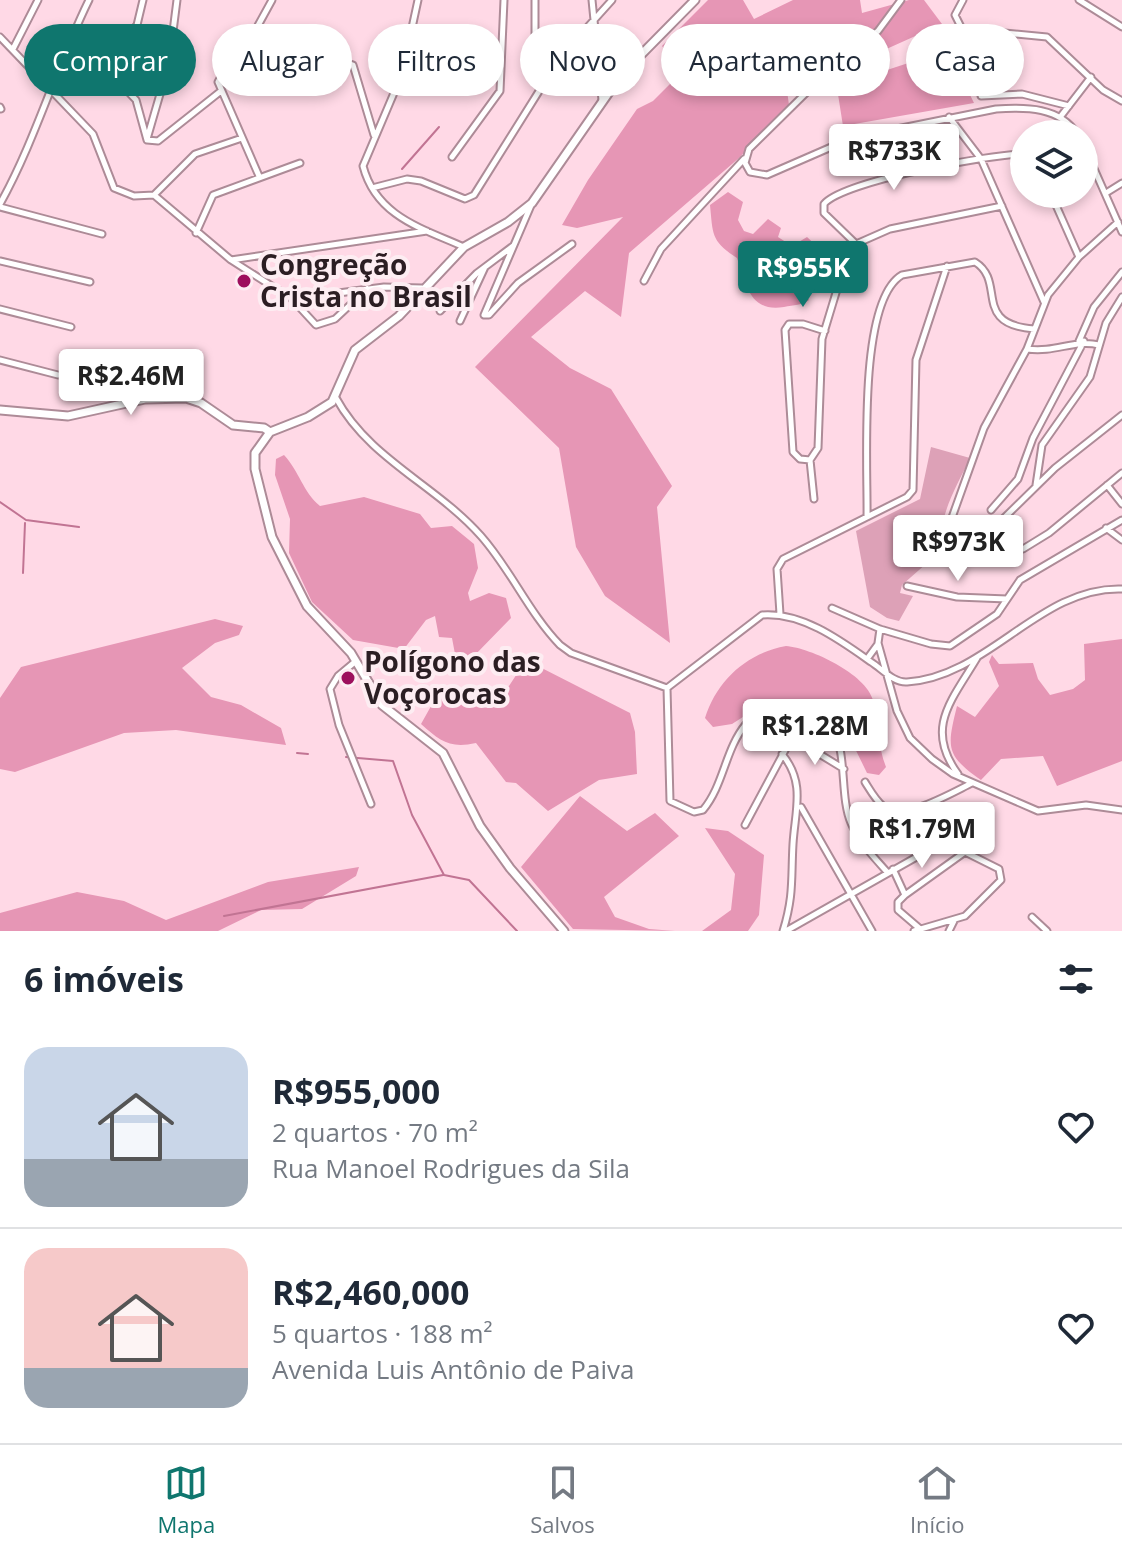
<!DOCTYPE html>
<html lang="pt">
<head>
<meta charset="utf-8">
<style>
	:root { --surface:#fff; --page:#f6f6f7; --text:#1f2937; --muted:#747a83; --line:#e0e1e3; --accent:#0f766e }
	body { margin:0; font-family:"Open Sans",sans-serif; background:var(--page); color:var(--text); height:100vh; display:flex; flex-direction:column; font-size:30px; white-space:nowrap }
	* { box-sizing:border-box; margin:0 }
	p { font-size:26px; color:var(--muted) }
	.icon { flex:none; width:44px; height:44px; fill:none; stroke:currentColor; stroke-width:2; stroke-linecap:round; stroke-linejoin:round }
	.map { position:relative; height:931px; overflow:hidden }
	.details { display:flex; flex-direction:column; background:var(--surface); flex:1 }
	.details>* { flex:none }
	.guide { position:absolute; left:24px; top:24px; width:1074px; height:72px; display:flex; gap:16px }
	.fabs { position:absolute; left:1010px; top:120px; display:grid; gap:16px }
	.fabs a { display:grid; place-items:center; width:88px; height:88px; border-radius:50%; background:var(--surface); box-shadow:0 4px 12px #0003; font-size:40px }
	.price { position:absolute; translate:-50% -68px; padding:0 18px; border-radius:8px; background:#fff; color:#222; font-size:26px; line-height:52px; filter:drop-shadow(0 2px 4px #0008) }
	.price::after { content:''; position:absolute; left:50%; top:48px; width:24px; height:18px; margin-left:-12px; background:inherit; clip-path:polygon(0 0,100% 0,50% 100%) }
	.price.active { background:var(--accent); color:#fff }
	ul { padding:0; list-style:none }
	li { display:flex; align-items:center; gap:24px; height:200px; padding:0 24px }
	li+li { border-top:2px solid var(--line) }
	li span { display:grid; place-items:center; flex:none; width:224px; height:160px; border-radius:24px; color:#555 }
	li>.icon { margin-inline-start:auto }
	span .icon { width:96px; height:96px; fill:#fffc; stroke-width:1 }
	li b { font-size:34px }
	h2 { display:flex; justify-content:space-between; align-items:center; height:96px; padding:0 24px; font-size:34px }
	.chip { padding:0 28px; border-radius:36px; background:var(--surface); box-shadow:0 4px 12px #0003; font-size:28px; line-height:72px }
	.chip.active { background:var(--accent); color:#fff }
	.tab-bar { display:flex; justify-content:space-around; align-items:center; height:112px; border-top:2px solid var(--line); background:var(--surface); font-size:22px; color:var(--muted) }
	.tab-bar a { display:grid; justify-items:center; gap:4px }
	.tab-bar .active { color:var(--accent) }
	.map>svg:first-child { display:block }
	.green { fill:#dda1b7 }
	.forest { fill:#e696b5 }
	.lines { fill:none; stroke-linecap:round; stroke-linejoin:round }
	.stream { stroke:#c17493; stroke-width:2 }
	.minor-casing { stroke:#ad8b97; stroke-width:9 }
	.tertiary-casing { stroke:#ad8b97; stroke-width:11 }
	.minor { stroke:#fff; stroke-width:5 }
	.tertiary { stroke:#fff; stroke-width:7 }
	.poi-dot { fill:#9d0f5d; stroke:#fdedf2; stroke-width:3 }
	.labels { text-anchor:middle; stroke-width:8; stroke-linejoin:round; paint-order:stroke }
	.poi-label { font-size:28px; font-weight:bold; fill:#2b1e23; stroke:#fdedf2; text-anchor:start }
</style>
</head>
<body>
<div class="map">
<svg width="1122" height="931" viewBox="0 0 1122 931">
	<rect width="100%" height="100%" fill="#ffd9e6"/>
	<path class="green" d="M931,447L970,458C958,485 935,519 944,548L902,585L900,593L913,596L899,621L887,618L870,607L856,531L920,499Z"/>
	<path class="forest" d="M708,0H743L754,19L793,0H860L862,13L909,0H924L942,24L882,51L887,70L948,50L974,103L843,126L837,88L800,60L793,49L781,48L789,105L739,158L629,253L621,317L585,291L531,337L570,368L611,389L672,486L657,507L670,643L605,596L576,547L559,448L475,367L623,217L577,228L562,225L588,180L637,109L653,101L682,72L662,46Z
		M728,192L743,202L738,220L744,231L753,234L768,219L781,228L778,237L792,246L807,237L838,266L801,286L809,300C802,305 794,305 784,307C749,313 746,283 737,258C711,241 713,235 710,205Z
		M284,455C299,471 303,492 320,506L364,497L420,514L431,528L452,526L474,544L478,568L468,593L470,601L489,593L506,598L511,618L473,657L455,654L452,638L439,637L435,616L426,620L404,649L353,640L312,602L289,553L290,519L275,475L276,459Z
		M215,619L243,626L239,635L215,643L182,668L211,697L241,705L281,728L286,745L176,730L124,733L15,772L0,769V698L21,667Z
		M1122,639V761L1057,786L1043,756L1001,759L981,780C945,755 947,747 957,706L975,717L999,686L989,662L992,655L999,664L1033,663L1038,679L1050,695L1073,689L1085,680L1084,644Z
		M786,646C811,648 866,674 873,700C880,724 876,740 886,767L879,775L867,773L842,722L801,699L760,706L732,724L713,727L705,718C717,680 747,653 786,646Z
		M526,660L630,713L635,732L637,774L599,780L548,811L516,783L506,782L476,743C450,749 440,741 421,724L435,699L503,695Z
		M580,796L627,831L655,813L679,836L604,897L615,917L649,929L675,931L573,929L521,867Z
		M705,828L728,831L764,855L759,915L748,931H702L731,910L735,874Z
		M359,867L356,876L302,909L261,910L218,931H0V913L77,892L124,901L166,920L268,882Z"/>
	<g class="lines">
		<path class="stream" d="M402,169L439,127
			M0,502L26,520L79,527
			M23,573L25,523
			M297,753L308,754
			M346,757L393,761L412,815L444,875L469,880L517,931
			M224,916L443,875"/>
		<defs>
			<path id="minor" d="M143,0L137,25L113,53L109,65L113,76L136,100L147,140
				M418,0L402,74L363,166C376,216 421,228 464,247
				M535,0V57L541,87
				M592,0L602,100
				M901,0L878,31L815,84L749,149L745,163L750,172L767,175L852,138L996,109C1026,107 1060,107 1077,134
				M1079,0L1122,27
				M962,29L955,15L963,0
				M0,37L93,134L114,188L134,196L154,195L231,260L292,299L316,325L335,319L367,289
				M949,37L962,29L1047,37L1103,90L1122,101
				M13,49L38,0
				M334,69L347,63L353,65L374,135
				M981,96L1022,94L1069,106
				M0,107L1,109
				M1061,116L1091,77
				M949,117L981,159L1044,302
				M147,139L169,63L177,0
				M147,140L158,141L221,91
				M1084,146L1122,232
				M452,157L500,91L504,0
				M259,176L218,82L226,67L255,31L272,0
				M372,188L407,179L421,181L465,199L474,195L541,88L576,40L612,0
				M1106,193L1122,183
				M1051,194L1079,257
				M154,195L195,154L242,138
				M532,203L484,315H489L518,283L572,244
				M0,204C36,139 56,67 89,0
				M0,207L102,234
				M1118,222L1079,257L1048,295L1027,349L984,428L945,537L956,544L1023,549L1049,533L1122,473
				M196,233L213,195L300,163
				M856,244L824,213V204C843,181 991,154 1024,154
				M231,260L427,231
				M0,261L90,282
				M644,281L661,249L744,159
				M293,299L384,287L422,288
				M0,309L71,327
				M440,311L477,273L513,246
				M460,321L485,267
				M1079,341L1094,307L1122,272
				M1027,349C1056,353 1074,339 1099,345
				M0,360L58,375
				M336,398C369,459 436,485 481,536C511,570 529,613 560,645L571,653L667,688
				M810,460L800,459L793,452L785,330L789,324H803L825,331
				M1036,485L1042,445L1090,377L1106,323L1122,297
				M1107,485L1122,504
				M814,499L810,460L818,448L822,339L845,263L856,244L890,229L1002,206
				M991,510L1018,479L1033,438L1084,341
				M867,517C868,468 857,301 902,275L975,262C1007,282 971,324 1034,329
				M1106,528L1122,540
				M957,543L1003,519L1055,468L1122,415
				M907,586L957,597L1007,599
				M832,608L880,629L931,644L950,646L997,614L1020,580L1122,520
				M780,614L777,569L783,559L907,497L913,490L916,360L947,266
				M880,629L878,643L897,711L910,738L932,759L953,774L1038,811L1086,805L1122,810
				M867,659L878,644
				M356,661L338,676L330,689L339,725L371,804
				M667,688L762,615C802,612 840,640 871,662C882,669 894,683 907,682C988,677 1040,586 1122,589
				M667,688L670,801L694,812L703,810C724,785 725,749 746,724C757,711 775,705 790,706C860,709 834,784 851,823C859,842 874,857 887,872
				M782,754C806,783 795,810 793,844C791,879 794,895 783,931
				M958,774C924,728 952,700 977,658
				M865,782C870,790 876,801 884,807C903,822 953,792 972,783
				M801,807L872,931
				M917,808C933,826 959,811 969,839L965,852
				M745,825L790,741L803,744L844,769
				M893,869L905,895L898,902V910L919,928
				M905,895L965,852
				M1032,917L1047,931
				M786,931L943,842
				M914,931L965,916L1001,880L999,869L965,852
				M949,931L954,921"/>
			<path id="tertiary" d="M0,410L68,416L145,399L186,398L201,403L233,425L264,428L270,432
				M564,931L510,868L480,826L443,753L382,705L351,653L307,606L272,537L255,469V453L270,432L308,417L332,402L355,350L399,316L464,247L508,222L532,203L621,75L695,0"/>
		</defs>
		<use href="#minor" class="minor-casing"/>
		<use href="#tertiary" class="tertiary-casing"/>
		<use href="#minor" class="minor"/>
		<use href="#tertiary" class="tertiary"/>
	</g>
	<g class="poi-dot">
		<circle cx="244" cy="281" r="8"/>
		<circle cx="348" cy="678" r="8"/>
	</g>
	<g class="labels">
		<g class="poi-label">
			<text x="260" y="275">Congreção<tspan x="260" dy="32">Crista no Brasil</tspan></text>
			<text x="364" y="672">Polígono das<tspan x="364" dy="32">Voçorocas</tspan></text>
		</g>
	</g>
</svg>
<div class="fabs">
<a><svg class="icon" aria-label="layers" viewBox="0 0 24 24"><path d="M12 4l9 5-9 5-9-5zM3 14l9 5 9-5"/></svg></a>
</div>
<b class="price" style="left:894px;top:192px">R$733K</b>
<b class="price active" style="left:803px;top:309px">R$955K</b>
<b class="price" style="left:131px;top:417px">R$2.46M</b>
<b class="price" style="left:958px;top:583px">R$973K</b>
<b class="price" style="left:815px;top:767px">R$1.28M</b>
<b class="price" style="left:922px;top:870px">R$1.79M</b>
<div class="guide">
<a class="chip active">Comprar</a>
<a class="chip">Alugar</a>
<a class="chip">Filtros</a>
<a class="chip">Novo</a>
<a class="chip">Apartamento</a>
<a class="chip">Casa</a>
</div>
</div>
<section class="details">
<h2>6 imóveis<svg class="icon" aria-label="filters" viewBox="0 0 24 24"><path d="M4 7h16M4 17h16"/><circle cx="9" cy="7" r="2"/><circle cx="15" cy="17" r="2"/></svg></h2>
<ul>
<li><span style="background:linear-gradient(#c9d6e8 70%,#9aa5b1 0)"><svg class="icon" aria-label="home" viewBox="0 0 24 24"><path d="M3 11l9-7 9 7M6 9v11h12V9"/></svg></span><div><b>R$955,000</b><p>2 quartos · 70 m²</p><p>Rua Manoel Rodrigues da Sila</p></div><svg class="icon" aria-label="heart" viewBox="0 0 24 24"><path d="M12 20l-8-8c-3-5 5-10 8-4 3-6 11-1 8 4z"/></svg></li>
<li><span style="background:linear-gradient(#f6c9c9 75%,#9aa5b1 0)"><svg class="icon" aria-label="home" viewBox="0 0 24 24"><path d="M3 11l9-7 9 7M6 9v11h12V9"/></svg></span><div><b>R$2,460,000</b><p>5 quartos · 188 m²</p><p>Avenida Luis Antônio de Paiva</p></div><svg class="icon" aria-label="heart" viewBox="0 0 24 24"><path d="M12 20l-8-8c-3-5 5-10 8-4 3-6 11-1 8 4z"/></svg></li>
</ul>
</section>
<nav class="tab-bar">
<a class="active"><svg class="icon" aria-label="map" viewBox="0 0 24 24"><path d="M3 6l6-2 6 2 6-2v14l-6 2-6-2-6 2zM9 4v14M15 6v14"/></svg>Mapa</a>
<a><svg class="icon" aria-label="saved" viewBox="0 0 24 24"><path d="M7 4h10v16l-5-4-5 4z"/></svg>Salvos</a>
<a><svg class="icon" aria-label="home" viewBox="0 0 24 24"><path d="M3 11l9-7 9 7M6 9v11h12V9"/></svg>Início</a>
</nav>
</body>
</html>
